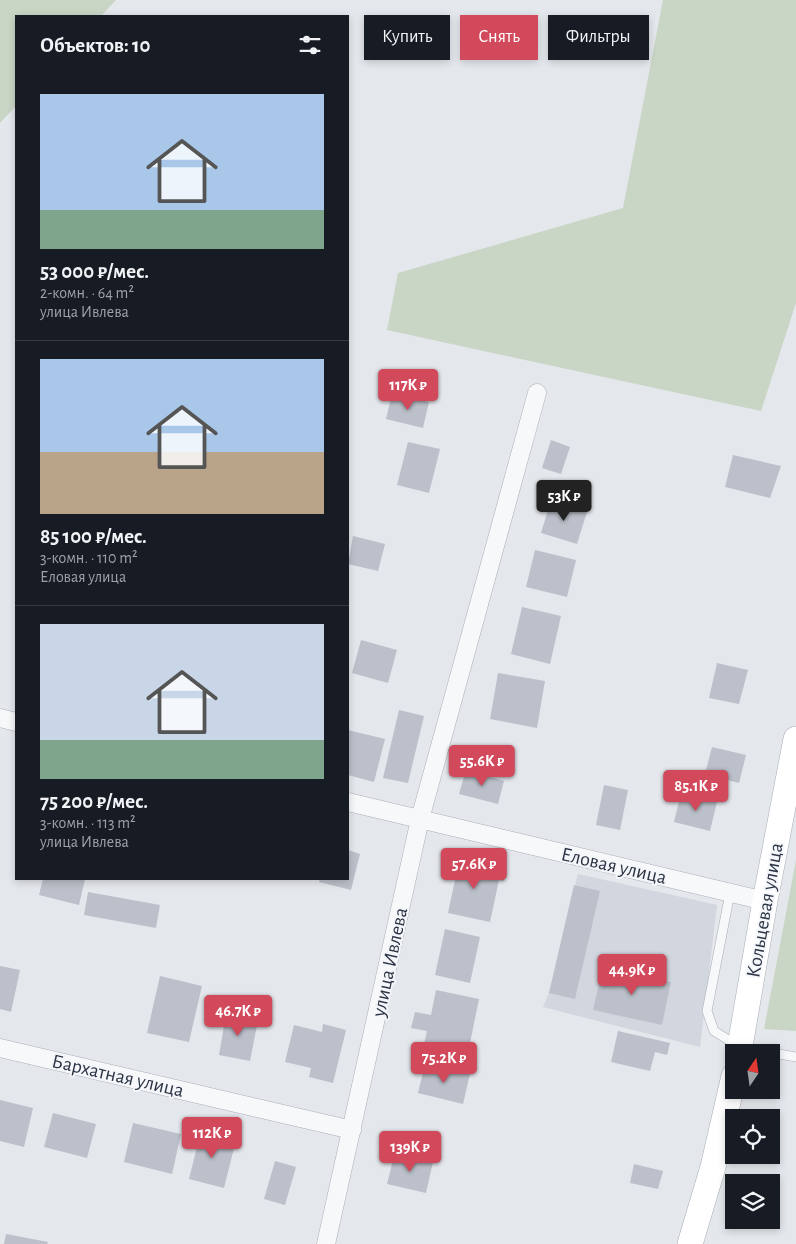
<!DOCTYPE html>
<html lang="ru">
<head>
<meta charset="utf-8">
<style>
	:root { --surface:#171b24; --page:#20242c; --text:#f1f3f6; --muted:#9ea1a6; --line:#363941; --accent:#d1495b }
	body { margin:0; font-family:"Alegreya Sans",sans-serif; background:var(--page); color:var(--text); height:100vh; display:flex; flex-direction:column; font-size:19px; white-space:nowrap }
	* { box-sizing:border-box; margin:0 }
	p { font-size:16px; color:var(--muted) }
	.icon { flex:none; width:28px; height:28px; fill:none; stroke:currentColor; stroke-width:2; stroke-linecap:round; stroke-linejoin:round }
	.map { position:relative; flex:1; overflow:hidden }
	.side { position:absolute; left:15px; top:15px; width:334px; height:865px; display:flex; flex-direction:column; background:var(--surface); border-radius:0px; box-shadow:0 2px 8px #0003 }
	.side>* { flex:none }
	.guide { position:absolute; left:364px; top:15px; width:356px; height:45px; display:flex; gap:10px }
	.needle { width:32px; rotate:13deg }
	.controls { position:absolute; left:725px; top:1044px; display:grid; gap:10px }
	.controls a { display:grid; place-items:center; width:55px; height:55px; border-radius:0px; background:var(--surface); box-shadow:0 2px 8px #0003; font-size:25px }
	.price { position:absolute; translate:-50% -42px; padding:0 11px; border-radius:5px; background:var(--accent); color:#fff; font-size:16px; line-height:32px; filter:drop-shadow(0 1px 2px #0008) }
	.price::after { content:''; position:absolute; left:50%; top:30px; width:15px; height:11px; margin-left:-8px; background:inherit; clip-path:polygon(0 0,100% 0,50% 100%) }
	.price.current { background:#222; color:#fff }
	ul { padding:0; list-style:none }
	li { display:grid; align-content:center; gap:10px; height:265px; padding:0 25px }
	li+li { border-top:1px solid var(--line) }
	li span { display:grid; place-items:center; height:155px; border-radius:0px; color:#555 }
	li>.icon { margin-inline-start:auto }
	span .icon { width:90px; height:90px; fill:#fffc; stroke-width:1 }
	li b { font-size:21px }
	h2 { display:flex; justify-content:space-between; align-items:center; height:60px; padding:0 25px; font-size:21px }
	.chip { padding:0 18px; border-radius:0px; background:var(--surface); box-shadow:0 2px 8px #0003; font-size:18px; line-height:45px }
	.chip.current { background:var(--accent); color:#fff }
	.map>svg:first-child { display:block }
	.built { fill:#d2d6de }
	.green { fill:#c9d6c5 }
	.building { fill:#bbc0ca }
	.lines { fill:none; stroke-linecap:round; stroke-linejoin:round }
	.service-casing { stroke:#a9aeb7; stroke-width:10 }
	.minor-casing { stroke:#a9aeb7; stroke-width:19 }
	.secondary-casing { stroke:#a9aeb7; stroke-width:26 }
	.service { stroke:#f7f8fa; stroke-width:9 }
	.minor { stroke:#f7f8fa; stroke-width:18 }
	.secondary { stroke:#fff; stroke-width:25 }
	.labels { text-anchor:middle; stroke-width:4; stroke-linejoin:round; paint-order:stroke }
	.street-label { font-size:20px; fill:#2b3445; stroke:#f4f6f9 }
</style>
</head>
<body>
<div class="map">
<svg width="796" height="1244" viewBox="0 0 796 1244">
	<rect width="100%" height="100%" fill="#e4e7ec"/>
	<path class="built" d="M578,874L717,905L700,1047L543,1007L549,993Z"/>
	<path class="green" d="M0,0H116L101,16H16V106L0,123Z
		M663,0H796V303L761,411L387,330L398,273L623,208Z
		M796,860V1031L764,1029Z"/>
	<path class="building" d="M392,394L429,402L423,428L386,419Z
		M551,440L570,447L561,474L542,468Z
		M408,442L440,449L429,493L397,485Z
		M733,455L781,466L770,498L725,487Z
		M551,500L587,512L577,544L541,533Z
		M353,536L385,544L378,571L348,564Z
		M535,550L576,560L567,597L526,587Z
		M522,607L561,616L550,664L511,654Z
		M361,640L397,650L388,683L352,673Z
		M717,663L748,670L739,704L709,698Z
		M498,673L545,681L537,728L490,719Z
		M399,710L424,716L408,783L383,778Z
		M348,730L385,739L374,782L348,775Z
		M712,747L746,755L739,783L705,774Z
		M466,770L504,781L498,804L459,794Z
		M604,785L628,790L620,830L596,825Z
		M681,793L717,802L710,831L674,822Z
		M348,850L360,854L351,890L319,882L320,879H348Z
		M451,858L507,871L504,881L499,880L490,922L448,913L457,871L449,870Z
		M43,879H85L79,905L39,895Z
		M574,885L600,891L575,999L549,993Z
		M88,892L160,905L156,928L84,915Z
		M445,929L480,937L470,983L435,975Z
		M0,966L20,970L11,1012L0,1009Z
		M603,967L671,982L662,1025L593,1010Z
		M160,976L202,986L189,1042L147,1033Z
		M436,990L479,999L468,1053L424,1044L427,1031L411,1028L415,1012L431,1015Z
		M226,1014L258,1020L250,1061L219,1055Z
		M323,1024L346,1030L333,1083L309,1077L311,1068L285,1062L294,1025L322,1032Z
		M618,1031L670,1043L667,1055L655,1052L650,1071L611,1062Z
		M425,1064L470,1074L463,1104L418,1093Z
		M0,1100L33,1108L24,1147L0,1141Z
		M53,1113L96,1124L87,1158L44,1147Z
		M133,1123L181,1134L172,1174L124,1162Z
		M201,1131L236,1140L224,1188L189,1179Z
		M395,1152L433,1162L426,1193L387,1184Z
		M275,1161L296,1167L285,1205L264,1199Z
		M634,1164L663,1171L658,1189L630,1183Z
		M6,1234L48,1242L47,1244H4Z"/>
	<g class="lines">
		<defs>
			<path id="service" d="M730,893L707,1011L714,1031L740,1047L796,1057"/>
			<path id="minor" d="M0,718L16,722
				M348,802L765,901
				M0,1048L352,1130
				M326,1244L420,819L537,393"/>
			<path id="secondary" d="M739,1052L765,901L796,739
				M690,1244L713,1167L734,1076"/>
		</defs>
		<use href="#service" class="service-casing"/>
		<use href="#minor" class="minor-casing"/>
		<use href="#secondary" class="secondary-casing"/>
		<use href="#service" class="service"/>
		<use href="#minor" class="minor"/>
		<use href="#secondary" class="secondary"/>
	</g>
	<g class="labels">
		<g class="street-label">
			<text transform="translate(614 865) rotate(13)" y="7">Еловая улица</text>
			<text transform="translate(764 910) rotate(-80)" y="7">Кольцевая улица</text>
			<text transform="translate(389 962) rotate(-78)" y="7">улица Ивлева</text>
			<text transform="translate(118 1075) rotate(13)" y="7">Бархатная улица</text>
		</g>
	</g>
</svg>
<div class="controls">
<a><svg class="needle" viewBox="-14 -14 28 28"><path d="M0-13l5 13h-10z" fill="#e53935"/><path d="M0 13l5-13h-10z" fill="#9ea1a6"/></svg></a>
<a><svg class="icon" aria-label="locate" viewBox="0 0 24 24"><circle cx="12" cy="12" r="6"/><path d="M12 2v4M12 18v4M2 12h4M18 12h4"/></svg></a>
<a><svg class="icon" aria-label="layers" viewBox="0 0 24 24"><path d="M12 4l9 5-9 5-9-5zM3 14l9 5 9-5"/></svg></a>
</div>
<b class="price" style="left:408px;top:411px">117K ₽</b>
<b class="price current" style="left:564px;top:522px">53K ₽</b>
<b class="price" style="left:482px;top:787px">55.6K ₽</b>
<b class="price" style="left:696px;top:812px">85.1K ₽</b>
<b class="price" style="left:474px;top:890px">57.6K ₽</b>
<b class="price" style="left:632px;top:996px">44.9K ₽</b>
<b class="price" style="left:238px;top:1037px">46.7K ₽</b>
<b class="price" style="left:444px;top:1084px">75.2K ₽</b>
<b class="price" style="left:212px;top:1159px">112K ₽</b>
<b class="price" style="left:410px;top:1173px">139K ₽</b>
<div class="guide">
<a class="chip">Купить</a>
<a class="chip current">Снять</a>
<a class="chip">Фильтры</a>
</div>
<section class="side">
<h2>Объектов: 10<svg class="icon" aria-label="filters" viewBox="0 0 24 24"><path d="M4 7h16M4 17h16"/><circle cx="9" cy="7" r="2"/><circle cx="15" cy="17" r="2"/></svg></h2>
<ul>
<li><span style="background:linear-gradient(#a9c7e8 75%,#7fa58c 0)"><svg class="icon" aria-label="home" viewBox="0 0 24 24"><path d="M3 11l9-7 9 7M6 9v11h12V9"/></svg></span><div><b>53 000 ₽/мес.</b><p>2-комн. · 64 m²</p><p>улица Ивлева</p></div></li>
<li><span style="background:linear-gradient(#a9c7e8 60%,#b9a48a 0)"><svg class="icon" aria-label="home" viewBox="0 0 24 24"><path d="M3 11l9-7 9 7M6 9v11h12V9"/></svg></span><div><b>85 100 ₽/мес.</b><p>3-комн. · 110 m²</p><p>Еловая улица</p></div></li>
<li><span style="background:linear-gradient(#c9d6e8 75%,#7fa58c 0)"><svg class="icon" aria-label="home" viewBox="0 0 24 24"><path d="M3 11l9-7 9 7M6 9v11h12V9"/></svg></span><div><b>75 200 ₽/мес.</b><p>3-комн. · 113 m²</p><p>улица Ивлева</p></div></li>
</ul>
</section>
</div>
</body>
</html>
